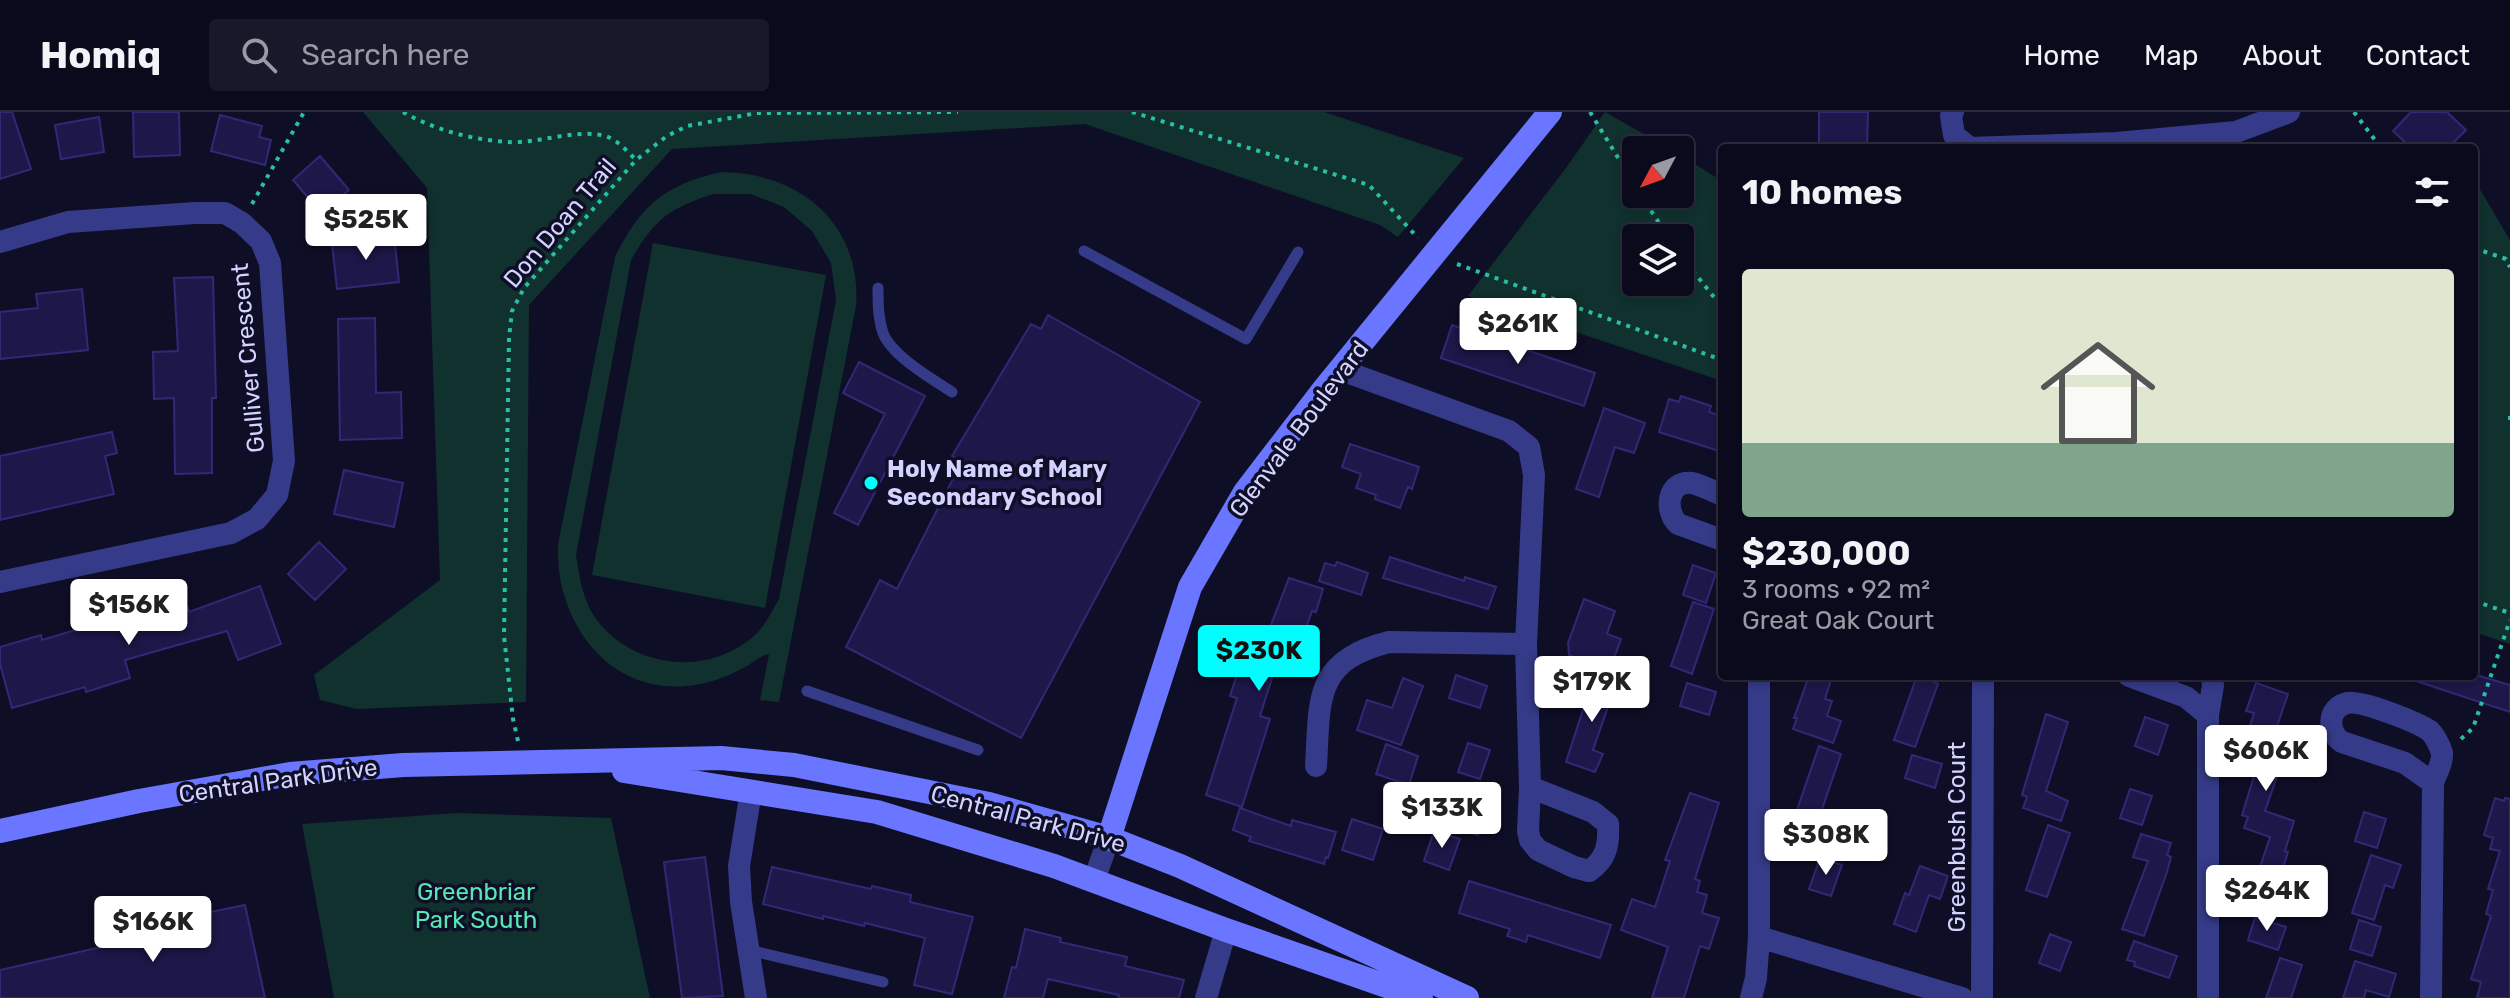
<!DOCTYPE html>
<html lang="en">
<head>
<meta charset="utf-8">
<style>
	:root { --surface:#0b0a1d; --page:#19182a; --text:#f1f3f6; --muted:#9a9aa4; --line:#2b2b3b; --accent:#00fefe }
	body { margin:0; font-family:Rubik,sans-serif; background:var(--page); color:var(--text); height:100vh; display:flex; flex-direction:column; font-size:30px; white-space:nowrap }
	* { box-sizing:border-box; margin:0 }
	p { font-size:26px; color:var(--muted) }
	.icon { flex:none; width:44px; height:44px; fill:none; stroke:currentColor; stroke-width:2; stroke-linecap:round; stroke-linejoin:round }
	.map { position:relative; flex:1; overflow:hidden }
	.panel { position:absolute; left:1718px; top:32px; width:760px; height:536px; display:flex; flex-direction:column; background:var(--surface); border-radius:8px; box-shadow:0 4px 12px #0003,0 0 0 2px var(--line) }
	.panel>* { flex:none }
	.needle { width:52px; rotate:229deg }
	.buttons { position:absolute; left:1622px; top:24px; display:grid; gap:16px }
	.buttons a { display:grid; place-items:center; width:72px; height:72px; border-radius:8px; background:var(--surface); box-shadow:0 4px 12px #0003,0 0 0 2px var(--line); font-size:40px }
	.price { position:absolute; translate:-50% -68px; padding:0 18px; border-radius:8px; background:#fff; color:#222; font-size:26px; line-height:52px; filter:drop-shadow(0 2px 4px #0008) }
	.price::after { content:''; position:absolute; left:50%; top:48px; width:24px; height:18px; margin-left:-12px; background:inherit; clip-path:polygon(0 0,100% 0,50% 100%) }
	.price.on { background:var(--accent); color:#111 }
	ul { padding:0; list-style:none }
	li { display:grid; align-content:center; gap:16px; height:424px; padding:0 24px }
	li span { display:grid; place-items:center; height:248px; border-radius:8px; color:#555 }
	li>.icon { margin-inline-start:auto }
	span .icon { width:144px; height:144px; fill:#fffc; stroke-width:1 }
	li b { font-size:34px }
	h2 { display:flex; justify-content:space-between; align-items:center; height:96px; padding:0 24px; font-size:34px }
	header { display:flex; align-items:center; gap:48px; box-sizing:border-box; height:112px; padding:0 40px; background:var(--surface); border-bottom:2px solid var(--line) }
	header strong { font-size:38px }
	nav { display:flex; gap:44px; margin-inline-start:auto; font-size:28px }
	.search { width:560px; height:72px; background:var(--page); display:flex; align-items:center; gap:20px; box-sizing:border-box; padding:0 28px; border-radius:8px; color:var(--muted); font-size:30px }
	.map>svg:first-child { display:block }
	.green { fill:#10312d; fill-rule:evenodd }
	.building { fill:#1d1849; stroke:#302976; stroke-width:2 }
	.lines { fill:none; stroke-linecap:round; stroke-linejoin:round }
	.path { stroke:#27bfa6; stroke-width:4; stroke-dasharray:4 6; stroke-linecap:butt }
	.lane { stroke:#363b89; stroke-width:11 }
	.street { stroke:#363b89; stroke-width:22 }
	.secondary { stroke:#6a76ff; stroke-width:24 }
	.poi-dot { fill:#00fefe; stroke:#0f0e27; stroke-width:3 }
	.labels { text-anchor:middle; stroke-width:7; stroke-linejoin:round; paint-order:stroke }
	.street-label { font-size:24px; fill:#d4d3ff; stroke:#0f0e27 }
	.poi-label { font-size:24px; font-weight:bold; fill:#d4d3ff; stroke:#0f0e27; text-anchor:start }
	.park-label { font-size:24px; fill:#57e7b4; stroke:#0f0e27 }
</style>
</head>
<body>
<header>
<strong>Homiq</strong>
<div class="search"><svg class="icon" aria-label="search" viewBox="0 0 24 24"><circle cx="10" cy="10" r="6"/><path d="M15 15l6 6"/></svg>Search here</div>
<nav><a>Home</a><a>Map</a><a>About</a><a>Contact</a></nav>
</header>
<div class="map">
<svg width="2510" height="886" viewBox="0 0 2510 886">
	<rect width="100%" height="100%" fill="#0f0e27"/>
	<path class="green" d="M363,0H1324L1464,46L1398,125L1380,113L1085,12L672,37L529,193L526,590L357,597L320,588L314,563L440,468L427,76Z
		M1605,0L1672,38H1636V82H1680V43L1722,69V269L1468,184L1566,56ZM1680,126V170H1636V126Z
		M722,60C800,61 862,112 856,194L779,590L760,588L769,542C760,544 755,549 747,554C731,563 714,570 695,573C610,586 555,511 558,433L615,145C640,94 665,72 722,60ZM713,82H750L784,95L812,119L831,151L836,188L779,487C773,497 767,510 759,519C715,564 640,559 600,512C583,492 580,467 576,443L631,148C655,107 668,97 713,82Z
		M2475,69L2510,128V532L2474,520Z
		M653,131L826,163L765,496L592,463Z
		M457,701L611,706L650,886H334L302,712Z"/>
	<path class="building" d="M0,0H12L31,57L0,67Z
		M133,0H179L180,43L134,45Z
		M1819,0H1868L1867,36H1819Z
		M2411,0H2447L2466,18L2448,36H2411L2393,19Z
		M220,3L262,14L259,25L271,28L265,53L211,39Z
		M99,5L104,40L61,47L55,13Z
		M320,44L349,78L322,102L293,68Z
		M394,124L399,170L337,177L332,131Z
		M213,165L216,286H212V361L175,362L174,286L154,287L153,240L178,239L174,166Z
		M82,177L88,238L0,247V200L38,196L36,182Z
		M1048,203L1200,290L1021,626L846,535L880,468L897,477L962,349L952,344L1031,212L1041,217Z
		M375,206L376,281L401,280L402,326L340,328L338,207Z
		M1452,213L1595,261L1584,294L1441,246Z
		M859,250L925,284L858,413L834,401L885,302L843,281Z
		M1681,284L1711,294L1709,300L1722,304V340L1659,320L1669,287L1679,290Z
		M1604,296L1645,311L1634,341L1615,335L1599,385L1576,377Z
		M112,320L117,341L105,344L114,382L0,408V344Z
		M1350,332L1419,355L1412,377L1408,375L1400,396L1375,387L1376,383L1356,376L1361,362L1342,355Z
		M344,358L403,371L394,415L334,402Z
		M319,430L346,457L315,488L288,462Z
		M1390,445L1464,469L1465,465L1496,475L1488,497L1383,466Z
		M1337,450L1368,461L1361,483L1319,469L1325,451L1335,454Z
		M1693,453L1716,461L1706,491L1683,483Z
		M1289,466L1323,477L1316,500L1312,499L1305,519L1300,517L1292,540L1287,538L1279,562L1274,560L1260,604L1270,607L1242,695L1206,683L1237,586L1230,584L1238,559L1243,561L1250,538L1256,540L1264,516L1269,518Z
		M260,474L281,532L238,548L227,519L125,548L130,566L86,580L85,575L12,596L0,552V535L41,523L42,528L112,507L115,515L187,494L189,500Z
		M1584,487L1615,499L1607,522L1621,527L1610,557L1569,543L1568,531Z
		M1693,490L1714,497L1692,562L1671,554Z
		M1595,561L1617,569L1593,638L1603,642L1595,660L1566,650Z
		M1456,563L1487,574L1480,596L1449,586Z
		M1809,564L1831,568L1825,587L1832,589L1827,604L1841,609L1833,631L1793,617L1797,606H1794Z
		M1917,564H1936L1934,570L1938,572L1915,635L1894,628Z
		M2414,564H2480L2510,573V600L2413,568Z
		M1403,566L1423,574L1401,633L1357,618L1367,588L1392,596Z
		M1687,571L1716,580L1709,603L1680,594Z
		M2256,571L2288,582L2274,623L2290,628L2265,699L2294,709L2285,739L2288,740L2268,805L2246,797L2270,725L2244,716L2248,705L2242,703L2259,648L2241,642L2254,601L2246,599Z
		M2046,602L2068,610L2046,679L2068,689L2061,709L2023,696L2027,685L2022,683Z
		M2145,605L2168,613L2158,643L2135,634Z
		M1468,631L1490,638L1480,667L1458,660Z
		M1386,632L1418,644L1409,673L1376,662Z
		M1819,634L1841,642L1819,706L1797,698Z
		M1912,643L1942,652L1935,676L1905,666Z
		M1401,675L1424,683L1414,715L1390,707Z
		M2130,677L2152,684L2142,713L2120,706Z
		M1690,681L1719,691L1695,767L1700,769L1697,780L1707,783L1702,801L1719,806L1709,837L1700,834L1684,886H1652L1668,835L1621,818L1632,787L1655,795L1670,749L1665,748Z
		M1464,686L1487,693L1478,723L1455,716Z
		M2495,686L2504,689L2505,686L2510,687V886H2477L2481,870L2471,867L2491,804L2486,802L2493,778L2488,777L2500,739L2490,737L2493,726L2484,723Z
		M1240,696L1291,714L1292,708L1336,720L1328,746L1326,745L1324,752L1249,729L1251,725L1233,718Z
		M2364,700L2386,707L2377,736L2355,729Z
		M1352,707L1383,717L1373,748L1342,738Z
		M2048,713L2070,721L2047,785L2026,778Z
		M1434,719L1460,727L1449,758L1424,749Z
		M2141,722L2171,731L2167,743L2171,745L2167,760L2144,824L2122,817L2148,749L2133,745Z
		M2371,743L2401,753L2393,776L2385,773L2374,808L2352,801Z
		M705,745L723,884L682,886L664,750Z
		M1820,746L1842,753L1831,784L1809,777Z
		M1920,754L1948,764L1940,787L1929,783L1916,820L1894,812L1905,781L1909,783Z
		M772,755L871,777L872,774L911,783L910,790L973,805L952,882L914,873L925,826L865,811L864,814L823,804V807L763,792Z
		M1469,769L1611,813L1600,846L1528,823L1526,830L1507,824L1510,817L1459,801Z
		M195,793L206,801L245,793L265,886H0V858L119,831L117,821L187,805Z
		M2255,805L2286,815L2278,838L2248,828Z
		M2359,808L2381,815L2372,844L2350,837Z
		M1025,817L1061,826L1060,830L1127,845L1125,854L1184,868L1179,886H1118L1119,883L1048,867L1043,886H1004L1012,855L1016,856Z
		M2050,822L2071,830L2060,859L2039,851Z
		M2134,829L2177,844L2169,866L2134,854L2135,850L2127,848Z
		M2280,846L2302,853L2291,886H2266Z
		M2355,849L2396,862L2389,885L2366,878L2364,886H2343Z"/>
	<g class="lines">
		<path class="path" d="M403,0C435,18 472,28 509,30C537,32 581,15 608,25C618,29 628,40 636,48
			M1132,0L1369,73L1418,126
			M1590,0L1636,75
			M2354,0L2381,36
			M1640,82L1669,126
			M252,92L304,0
			M2474,136L2506,147L2510,155
			M1680,143L1722,195
			M1457,152L1722,248
			M2508,306H2510
			M2474,489L2510,501
			M2461,627L2473,616L2510,508
			M518,629L513,607L504,524L509,226L512,199L524,176L636,48L667,24L687,14L757,1L958,0"/>
		<path class="lane" d="M1084,139L1246,227L1298,140
			M878,176C878,191 878,206 883,221C892,244 932,267 952,280
			M807,579L978,638
			M749,838L883,870"/>
		<path class="street" d="M1953,0L1951,4L1954,23L1970,36L2117,31L2236,20L2289,0
			M0,130L68,110L195,101H225L242,111L261,129L270,151L284,349L277,383L257,407L231,421L0,470
			M1341,258L1509,319L1529,335L1534,363L1526,532L1530,675L1528,719L1530,728L1538,738L1574,755L1589,759C1607,747 1609,732 1608,712L1593,700L1530,675
			M1722,383C1713,379 1701,373 1692,371C1667,368 1664,399 1678,412L1722,428
			M2129,564L2186,585L2208,603
			M1316,654C1320,588 1313,549 1389,530L1526,532
			M751,679L739,754L741,790L756,886
			M1094,768L1109,726
			M1759,825L1962,886
			M1206,886L1226,818
			M1751,886L1756,866L1759,825V564
			M1982,886L1983,564
			M2208,886V603L2213,574L2212,564
			M2431,886L2433,671C2436,662 2443,650 2442,641C2440,634 2435,624 2430,619C2417,610 2361,588 2347,591C2327,596 2327,620 2342,630L2405,651L2433,671"/>
		<path class="secondary" d="M624,659L877,700L1054,754L1226,818L1421,886
			M0,719L139,689L290,662L403,653L721,646L794,653L989,692L1109,726L1180,754L1467,886
			M1109,726L1190,475L1245,380L1324,277L1550,0"/>
	</g>
	<circle class="poi-dot" cx="871" cy="371" r="8"/>
	<g class="labels">
		<g class="street-label">
			<text transform="translate(560 111) rotate(-50)" y="8">Don Doan Trail</text>
			<text transform="translate(248 246) rotate(-95)" y="8">Gulliver Crescent</text>
			<text transform="translate(1299 317) rotate(-53)" y="8">Glenvale Boulevard</text>
			<text transform="translate(278 669) rotate(-8)" y="8">Central Park Drive</text>
			<text transform="translate(1028 707) rotate(15)" y="8">Central Park Drive</text>
			<text transform="translate(1957 725) rotate(-90)" y="8">Greenbush Court</text>
		</g>
		<g class="poi-label">
			<text x="887" y="365">Holy Name of Mary<tspan x="887" dy="28">Secondary School</tspan></text>
		</g>
		<g class="park-label">
			<text x="476" y="788">Greenbriar<tspan x="476" dy="28">Park South</tspan></text>
		</g>
	</g>
</svg>
<div class="buttons">
<a><svg class="needle" viewBox="-14 -14 28 28"><path d="M0-13l5 13h-10z" fill="#e53935"/><path d="M0 13l5-13h-10z" fill="#9a9aa4"/></svg></a>
<a><svg class="icon" aria-label="layers" viewBox="0 0 24 24"><path d="M12 4l9 5-9 5-9-5zM3 14l9 5 9-5"/></svg></a>
</div>
<b class="price" style="left:366px;top:150px">$525K</b>
<b class="price" style="left:1518px;top:254px">$261K</b>
<b class="price" style="left:129px;top:535px">$156K</b>
<b class="price on" style="left:1259px;top:581px">$230K</b>
<b class="price" style="left:1592px;top:612px">$179K</b>
<b class="price" style="left:2266px;top:681px">$606K</b>
<b class="price" style="left:1442px;top:738px">$133K</b>
<b class="price" style="left:1826px;top:765px">$308K</b>
<b class="price" style="left:2267px;top:821px">$264K</b>
<b class="price" style="left:153px;top:852px">$166K</b>
<section class="panel">
<h2>10 homes<svg class="icon" aria-label="filters" viewBox="0 0 24 24"><path d="M4 7h16M4 17h16"/><circle cx="9" cy="7" r="2"/><circle cx="15" cy="17" r="2"/></svg></h2>
<ul>
<li><span style="background:linear-gradient(#dfe7d0 70%,#7fa58c 0)"><svg class="icon" aria-label="home" viewBox="0 0 24 24"><path d="M3 11l9-7 9 7M6 9v11h12V9"/></svg></span><div><b>$230,000</b><p>3 rooms · 92 m²</p><p>Great Oak Court</p></div></li>
</ul>
</section>
</div>
</body>
</html>
